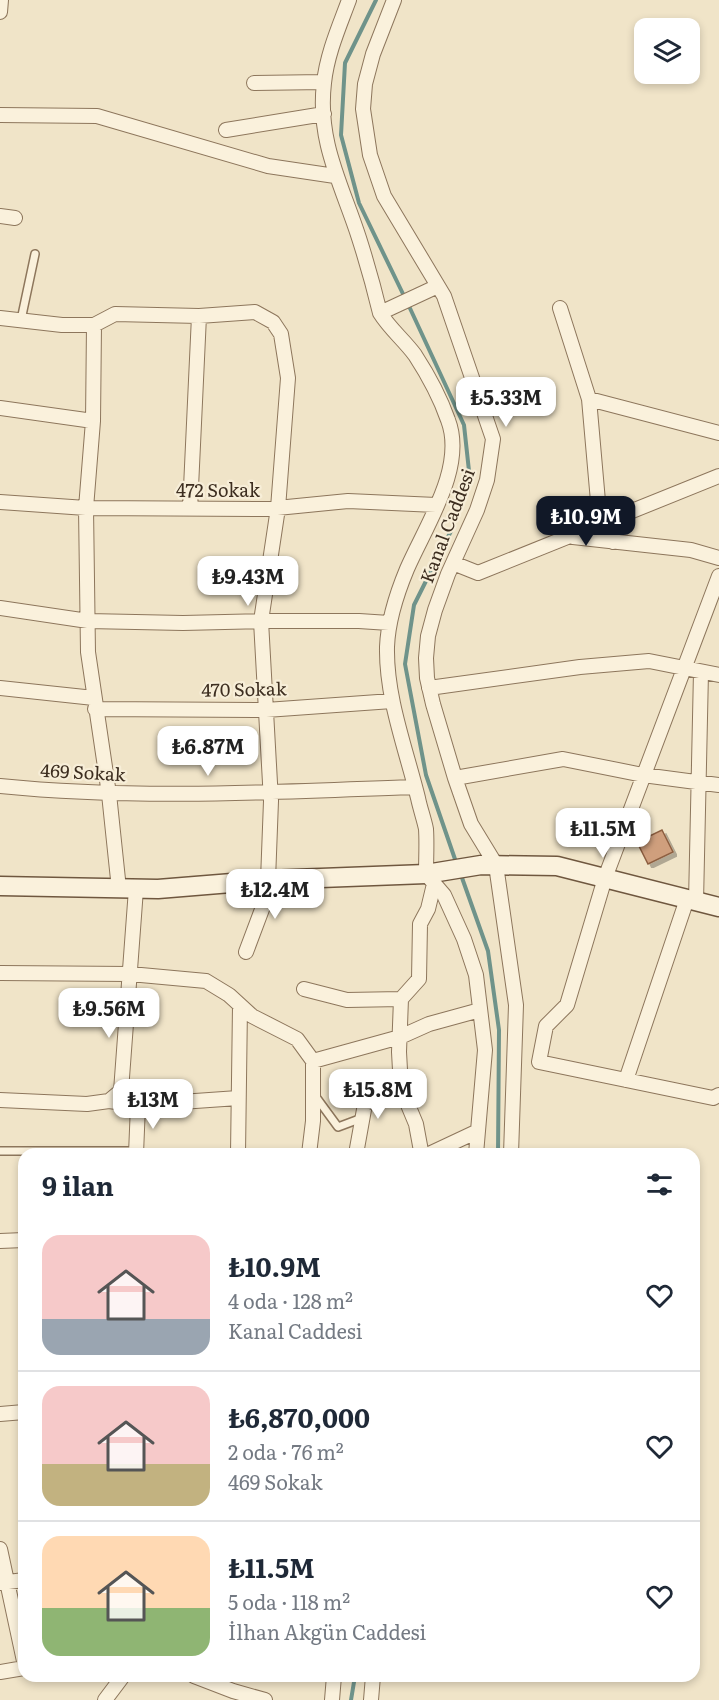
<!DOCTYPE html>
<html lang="tr">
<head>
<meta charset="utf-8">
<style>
	:root { --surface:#fff; --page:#f6f6f7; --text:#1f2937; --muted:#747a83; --line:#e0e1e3; --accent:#111827 }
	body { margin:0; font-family:Literata,serif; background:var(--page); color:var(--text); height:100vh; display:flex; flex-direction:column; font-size:22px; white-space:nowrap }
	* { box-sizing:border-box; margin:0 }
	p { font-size:20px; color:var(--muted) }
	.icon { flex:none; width:33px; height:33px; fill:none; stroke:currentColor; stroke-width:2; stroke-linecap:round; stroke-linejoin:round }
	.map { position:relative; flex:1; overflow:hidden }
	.details { position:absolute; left:18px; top:1148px; width:682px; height:534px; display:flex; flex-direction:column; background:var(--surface); border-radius:18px; box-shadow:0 3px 9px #0003 }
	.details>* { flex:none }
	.controls { position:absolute; left:634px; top:18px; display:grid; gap:12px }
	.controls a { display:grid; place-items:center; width:66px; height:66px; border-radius:12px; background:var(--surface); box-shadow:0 3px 9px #0003; font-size:30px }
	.price { position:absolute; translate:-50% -51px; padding:0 14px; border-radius:12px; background:#fff; color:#222; font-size:20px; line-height:39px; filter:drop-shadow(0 2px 3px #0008) }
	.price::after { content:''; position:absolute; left:50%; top:36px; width:18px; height:14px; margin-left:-9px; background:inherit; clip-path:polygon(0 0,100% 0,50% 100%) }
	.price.active { background:var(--accent); color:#fff }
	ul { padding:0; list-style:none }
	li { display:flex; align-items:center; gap:18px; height:150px; padding:0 24px }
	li+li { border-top:2px solid var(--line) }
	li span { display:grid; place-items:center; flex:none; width:168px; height:120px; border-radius:18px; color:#555 }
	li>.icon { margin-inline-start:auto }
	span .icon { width:72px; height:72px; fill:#fffc; stroke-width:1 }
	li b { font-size:26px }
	h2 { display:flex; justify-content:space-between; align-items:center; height:72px; padding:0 24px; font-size:26px }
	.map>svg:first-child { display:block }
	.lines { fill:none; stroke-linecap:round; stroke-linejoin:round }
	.stream { stroke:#6f938a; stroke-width:4 }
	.building { fill:#cf9f7d; stroke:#8d5f41; stroke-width:1.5; filter:url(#shadow) }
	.service-casing { stroke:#8d765c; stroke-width:10 }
	.minor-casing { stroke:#8d765c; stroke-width:16 }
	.secondary-casing { stroke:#6f573f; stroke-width:21 }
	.service { stroke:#faf1dc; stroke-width:7 }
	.minor { stroke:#faf1dc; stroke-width:14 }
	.secondary { stroke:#faf1dc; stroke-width:18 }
	.labels { text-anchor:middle; stroke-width:4.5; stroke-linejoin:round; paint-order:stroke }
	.street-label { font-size:18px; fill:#3d2e20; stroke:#f7eed8 }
</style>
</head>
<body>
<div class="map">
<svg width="719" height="1700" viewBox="0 0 719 1700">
	<defs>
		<filter id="shadow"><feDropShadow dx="4" dy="4" stdDeviation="0" flood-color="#0004"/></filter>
	</defs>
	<rect width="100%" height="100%" fill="#f0e4c8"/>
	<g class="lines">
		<path class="stream" d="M376,0L345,63L341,135L359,203L405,298
			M408,304L464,425L469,471L453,527L414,605L405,664L426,775L457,865
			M461,875L488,951L499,1030L498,1154
			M351,1700L355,1676"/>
	</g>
	<path class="building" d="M662,830L673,852L648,864L637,842Z"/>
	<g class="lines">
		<defs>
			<path id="service" d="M21,320L35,254
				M316,1097L338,1127L362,1118
				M0,1151H136"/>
			<path id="minor" d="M349,0C339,27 327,54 324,83C317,142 342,185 359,238C367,263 374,288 380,313C390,329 404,340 415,355C428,375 440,397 448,420C466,467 426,525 407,569C397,593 388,620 387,647C386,698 406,749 418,798C420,808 424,819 426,829C427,843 426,859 426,874L444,895L464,939L476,975L485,1050L476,1154
				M394,0L373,54L365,84L363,109L370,155L384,196L444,296L493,439L487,480L477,510L448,574L435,610L428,636L426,658L427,678L433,704L455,778L471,824L496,865L516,1005L511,1154
				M0,12L1,0
				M254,83L324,82
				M0,115L97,116L268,166L335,176
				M226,130L324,114
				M0,216L15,218
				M560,308L589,399L600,524L613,542
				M380,313L438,286
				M0,318L62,325H94L115,314L199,316L255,312L273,322L281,334L288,378L278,508L261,621L271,801L268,880L264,904L246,952
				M94,325L93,421L86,508L88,652L109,794L119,889
				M589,399L719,433
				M0,408L93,421
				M0,502L86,508L267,509L348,501L436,505
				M190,509L199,316
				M573,537L691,550L719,558
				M453,563L478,573L719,476
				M719,576L605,878L567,1005L546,1026L539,1062L713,1098L719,1095
				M0,608L88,621L183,623L261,621H359L389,623
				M0,688L94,698
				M429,688L580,667L649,661L719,675
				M95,709L266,710L392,701
				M455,778L563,759L643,775L719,785
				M0,786C138,800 277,792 415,787
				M696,902L701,672
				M0,973L130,974L206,981L229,995L252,1016L297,1039L313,1061V1121L309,1154
				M304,989L347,1000L401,999
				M313,1061L400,1037L429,1024L480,1010
				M626,1080L687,899
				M0,1100L87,1104L109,1101L121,1091L136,889
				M109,1101L138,1105L238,1098
				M136,1154L138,1105
				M238,1154L240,1006
				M356,1154L365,1104L401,1088
				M419,1154L421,1151L416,1124L401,1088L399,1052L401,999L419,979L420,924L428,909L434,884
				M429,1154L478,1131
				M0,1241L24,1240
				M0,1414L24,1412
				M0,1549L24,1661
				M0,1583L24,1580
				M0,1672L24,1668
				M194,1676L233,1691L265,1700
				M105,1700L123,1676
				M332,1700L334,1676
				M371,1700L373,1676"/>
			<path id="secondary" d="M0,886L158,889L268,880L426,874L481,865L557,866L719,907"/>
		</defs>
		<use href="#service" class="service-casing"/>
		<use href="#minor" class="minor-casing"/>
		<use href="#secondary" class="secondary-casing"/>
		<use href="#service" class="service"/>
		<use href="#minor" class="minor"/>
		<use href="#secondary" class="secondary"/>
	</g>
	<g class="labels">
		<g class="street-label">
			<text x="218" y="497">472 Sokak</text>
			<text transform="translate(448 526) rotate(-69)" y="6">Kanal Caddesi</text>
			<text transform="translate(244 690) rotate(-1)" y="6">470 Sokak</text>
			<text transform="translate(83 773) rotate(3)" y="6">469 Sokak</text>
		</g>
	</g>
</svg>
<div class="controls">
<a><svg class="icon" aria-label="layers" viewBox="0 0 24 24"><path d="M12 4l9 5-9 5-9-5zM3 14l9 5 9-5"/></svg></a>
</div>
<b class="price" style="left:506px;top:428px">₺5.33M</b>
<b class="price active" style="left:586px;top:547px">₺10.9M</b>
<b class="price" style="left:248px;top:607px">₺9.43M</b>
<b class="price" style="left:208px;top:777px">₺6.87M</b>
<b class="price" style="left:603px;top:859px">₺11.5M</b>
<b class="price" style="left:275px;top:920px">₺12.4M</b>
<b class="price" style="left:109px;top:1039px">₺9.56M</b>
<b class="price" style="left:378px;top:1120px">₺15.8M</b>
<b class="price" style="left:153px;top:1130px">₺13M</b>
<section class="details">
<h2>9 ilan<svg class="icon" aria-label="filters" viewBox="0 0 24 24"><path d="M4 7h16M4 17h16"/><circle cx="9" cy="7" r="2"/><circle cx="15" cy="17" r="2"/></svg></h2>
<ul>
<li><span style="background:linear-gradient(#f6c9c9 70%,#9aa5b1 0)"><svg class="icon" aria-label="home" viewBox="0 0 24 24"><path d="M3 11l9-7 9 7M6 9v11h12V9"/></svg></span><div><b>₺10.9M</b><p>4 oda · 128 m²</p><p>Kanal Caddesi</p></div><svg class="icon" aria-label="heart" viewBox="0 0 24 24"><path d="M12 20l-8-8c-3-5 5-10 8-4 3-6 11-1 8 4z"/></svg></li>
<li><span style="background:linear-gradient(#f6c9c9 65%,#c2b280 0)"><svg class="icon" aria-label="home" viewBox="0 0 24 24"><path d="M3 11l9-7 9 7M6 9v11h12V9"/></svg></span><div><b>₺6,870,000</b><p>2 oda · 76 m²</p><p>469 Sokak</p></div><svg class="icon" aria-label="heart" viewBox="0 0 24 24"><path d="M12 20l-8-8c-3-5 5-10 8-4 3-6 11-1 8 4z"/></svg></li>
<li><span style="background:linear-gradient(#ffd9b3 60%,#8fb573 0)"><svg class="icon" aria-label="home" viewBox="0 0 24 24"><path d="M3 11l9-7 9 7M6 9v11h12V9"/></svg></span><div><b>₺11.5M</b><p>5 oda · 118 m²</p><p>İlhan Akgün Caddesi</p></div><svg class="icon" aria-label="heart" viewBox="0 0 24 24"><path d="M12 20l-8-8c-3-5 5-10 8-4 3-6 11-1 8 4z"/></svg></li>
</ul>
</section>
</div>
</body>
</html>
